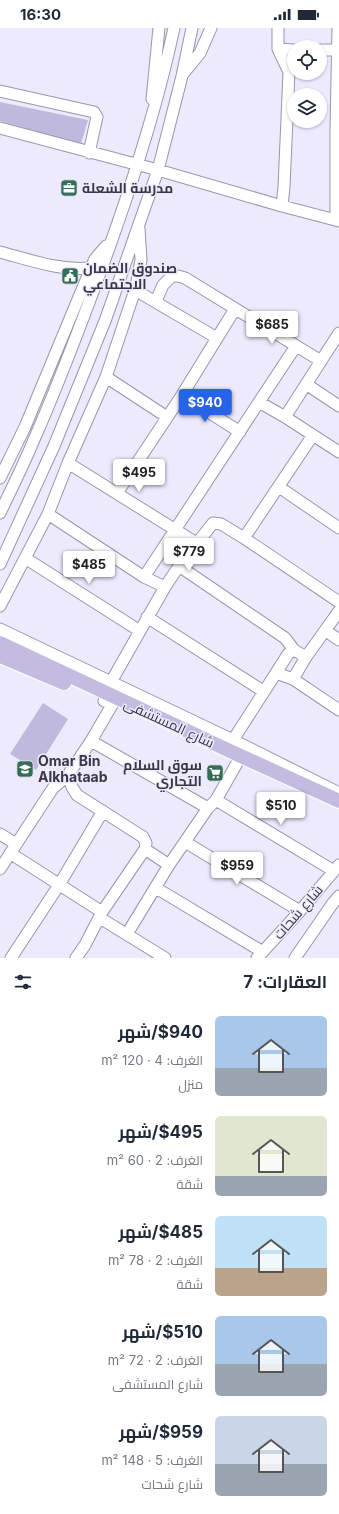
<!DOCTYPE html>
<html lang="ar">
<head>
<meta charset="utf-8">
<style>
	:root { --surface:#fff; --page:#f6f6f7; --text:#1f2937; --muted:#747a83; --accent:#2563eb }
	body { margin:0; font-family:Inter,Cairo,sans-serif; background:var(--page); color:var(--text); direction:rtl; height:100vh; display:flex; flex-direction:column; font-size:15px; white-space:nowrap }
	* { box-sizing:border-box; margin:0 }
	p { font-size:13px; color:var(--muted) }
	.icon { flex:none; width:22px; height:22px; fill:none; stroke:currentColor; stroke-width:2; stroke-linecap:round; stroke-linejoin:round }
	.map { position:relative; height:930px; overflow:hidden; direction:ltr }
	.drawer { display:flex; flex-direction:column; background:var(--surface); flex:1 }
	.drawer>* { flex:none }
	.fabs { position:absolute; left:287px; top:12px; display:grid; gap:8px }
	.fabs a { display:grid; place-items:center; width:40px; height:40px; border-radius:50%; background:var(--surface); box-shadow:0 1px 3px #0004; font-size:20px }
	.price { position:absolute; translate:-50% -34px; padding:0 9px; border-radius:4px; background:#fff; color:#222; font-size:13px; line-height:26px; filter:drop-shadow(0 1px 2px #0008) }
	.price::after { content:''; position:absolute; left:50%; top:24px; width:12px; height:9px; margin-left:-6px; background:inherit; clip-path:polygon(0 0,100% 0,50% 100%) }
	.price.active { background:var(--accent); color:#fff }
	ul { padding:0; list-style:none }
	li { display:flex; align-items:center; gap:12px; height:100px; padding:0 12px }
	li span { display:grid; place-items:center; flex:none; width:112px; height:80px; border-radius:6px; color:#555 }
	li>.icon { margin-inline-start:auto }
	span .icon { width:48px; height:48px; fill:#fffc; stroke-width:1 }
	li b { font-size:17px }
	h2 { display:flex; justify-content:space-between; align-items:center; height:48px; padding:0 12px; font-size:17px }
	.status { display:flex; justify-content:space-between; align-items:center; height:28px; padding:0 20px; background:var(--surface); direction:ltr }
	.status svg { height:11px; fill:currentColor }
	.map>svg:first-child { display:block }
	.green { fill:#c0b9de }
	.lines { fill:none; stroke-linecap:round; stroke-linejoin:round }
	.minor-casing { stroke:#9995ac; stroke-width:13 }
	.major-casing { stroke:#fff; stroke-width:16 }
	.minor { stroke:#fff; stroke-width:11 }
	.major { stroke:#c3bbe0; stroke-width:14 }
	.labels { text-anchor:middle; stroke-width:3; stroke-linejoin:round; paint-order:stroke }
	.poi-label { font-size:14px; font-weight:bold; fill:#393741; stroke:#edeafe; text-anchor:start }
	.street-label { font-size:14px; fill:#393741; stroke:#edeafe }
</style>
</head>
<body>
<div class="status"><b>16:30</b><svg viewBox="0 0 49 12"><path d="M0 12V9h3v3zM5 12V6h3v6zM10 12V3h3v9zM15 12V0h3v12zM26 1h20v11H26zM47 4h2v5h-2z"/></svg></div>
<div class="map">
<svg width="339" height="930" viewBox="0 0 339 930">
	<rect width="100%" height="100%" fill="#edeafe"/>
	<path class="green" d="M0,74L88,92L81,116L0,93Z
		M43,675L68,691L36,742L10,726Z"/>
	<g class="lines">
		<defs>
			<path id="minor" d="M278,0V21L289,44L284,159L282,178
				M278,21L294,22
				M320,22H337
				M183,46L200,25L211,0
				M0,63L94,84L97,89L96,93L89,125
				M152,71L159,0
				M0,100L158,142L282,178L339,193
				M336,192V101L338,0
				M0,224C30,232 60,243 91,240
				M135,262L217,310
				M156,273L163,257L172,248H178L185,250L321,333
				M339,305L285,389L339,424
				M106,349L167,389
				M306,356L339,378
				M182,367L240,404
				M259,374L296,318
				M68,435L198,516
				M0,450L25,399L91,240L95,231L106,218
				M279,459L339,500
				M117,465L182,367L235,281
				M0,485C11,462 23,438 33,414C59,355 82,294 104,234C132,157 157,80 174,0
				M48,486L144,549L165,559
				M244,510L313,407
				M25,530L140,603
				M0,536L54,418L105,293L158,142L182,48L192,0
				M179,538L285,610L294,622
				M144,549L259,374L285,389
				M0,578L48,486L68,435L106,349L136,259L141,232L139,200
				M147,589L263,663
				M0,601L233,712L339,765
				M326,603L339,612
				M306,629L294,622L288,626L276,645L293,651L339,682
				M293,651L306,629L339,583
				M104,673L111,654L165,559L179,538L213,495L221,496L244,510L339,574
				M233,712L276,645
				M91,713L208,780
				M68,747L72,759L77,767L143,809L146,815L145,821L169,837
				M216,772L334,843
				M0,806L16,816
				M185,814L300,883
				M10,825L102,884
				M0,841L53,760L68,747L91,713L112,677
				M156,860L263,924
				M100,890L165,930
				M127,906L169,837L208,780L216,772L237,735
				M11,930L59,857L103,783
				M76,930L85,917L102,884L145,821
				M257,930L300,883L339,837
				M295,930L333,875L339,868"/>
			<path id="major" d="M0,615L230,723L339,773
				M0,628L64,655"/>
		</defs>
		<use href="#minor" class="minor-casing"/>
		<use href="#major" class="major-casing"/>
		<use href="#minor" class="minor"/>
		<use href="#major" class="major"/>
	</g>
	<defs>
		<symbol id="office-square" viewBox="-11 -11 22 22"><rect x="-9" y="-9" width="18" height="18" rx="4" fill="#356e56" stroke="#edeafe"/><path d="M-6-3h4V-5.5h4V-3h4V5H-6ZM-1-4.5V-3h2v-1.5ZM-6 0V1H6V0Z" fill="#fff"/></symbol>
		<symbol id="civic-square" viewBox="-11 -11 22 22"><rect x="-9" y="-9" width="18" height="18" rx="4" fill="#356e56" stroke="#edeafe"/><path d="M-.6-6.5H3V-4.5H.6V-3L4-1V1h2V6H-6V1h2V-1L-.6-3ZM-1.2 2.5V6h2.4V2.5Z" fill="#fff"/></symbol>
		<symbol id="school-square" viewBox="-11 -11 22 22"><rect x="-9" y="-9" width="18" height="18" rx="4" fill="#356e56" stroke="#edeafe"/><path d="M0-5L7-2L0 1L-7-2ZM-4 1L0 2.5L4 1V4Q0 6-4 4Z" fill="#fff"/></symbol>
		<symbol id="supermarket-square" viewBox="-11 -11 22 22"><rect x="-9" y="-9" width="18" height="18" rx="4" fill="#356e56" stroke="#edeafe"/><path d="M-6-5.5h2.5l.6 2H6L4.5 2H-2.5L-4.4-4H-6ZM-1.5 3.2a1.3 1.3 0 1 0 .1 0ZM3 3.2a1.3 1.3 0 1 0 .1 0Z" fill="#fff"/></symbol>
	</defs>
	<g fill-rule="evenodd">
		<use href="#office-square" x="59" y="150" width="20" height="20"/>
		<use href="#civic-square" x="60" y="238" width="20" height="20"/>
		<use href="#school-square" x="15" y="731" width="20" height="20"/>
		<use href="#supermarket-square" x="205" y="735" width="20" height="20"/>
	</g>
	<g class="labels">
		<g class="poi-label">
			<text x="82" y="165">مدرسة الشعلة</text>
			<text x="83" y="245">صندوق الضمان<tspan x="83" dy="16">الاجتماعي</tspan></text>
			<text x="38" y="738">Omar Bin<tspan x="38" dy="16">Alkhataab</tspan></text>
			<text x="202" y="742" text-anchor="end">سوق السلام<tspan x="202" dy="16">التجاري</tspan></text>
		</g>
		<g class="street-label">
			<text transform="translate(169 695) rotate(25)" y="5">شارع المستشفى</text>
			<text transform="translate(298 884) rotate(-49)" y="5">شارع شحات</text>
		</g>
	</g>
</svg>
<div class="fabs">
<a><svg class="icon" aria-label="locate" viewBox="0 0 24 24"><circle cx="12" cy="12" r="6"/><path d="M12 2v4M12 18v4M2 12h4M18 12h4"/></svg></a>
<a><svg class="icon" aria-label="layers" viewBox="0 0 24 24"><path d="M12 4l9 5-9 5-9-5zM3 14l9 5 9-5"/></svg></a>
</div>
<b class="price" style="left:272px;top:317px">$685</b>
<b class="price active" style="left:205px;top:395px">$940</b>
<b class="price" style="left:139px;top:465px">$495</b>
<b class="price" style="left:189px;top:544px">$779</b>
<b class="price" style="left:89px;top:557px">$485</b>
<b class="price" style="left:281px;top:798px">$510</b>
<b class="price" style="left:237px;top:858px">$959</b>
</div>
<section class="drawer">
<h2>العقارات: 7<svg class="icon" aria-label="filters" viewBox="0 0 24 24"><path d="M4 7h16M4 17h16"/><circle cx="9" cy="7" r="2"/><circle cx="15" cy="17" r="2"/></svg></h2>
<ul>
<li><span style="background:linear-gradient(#a9c7e8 65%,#9aa5b1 0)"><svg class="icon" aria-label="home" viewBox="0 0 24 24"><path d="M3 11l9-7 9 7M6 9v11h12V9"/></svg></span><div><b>$940/شهر</b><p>الغرف: 4 · 120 m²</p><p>منزل</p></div></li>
<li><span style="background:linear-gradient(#dfe7d0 75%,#9aa5b1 0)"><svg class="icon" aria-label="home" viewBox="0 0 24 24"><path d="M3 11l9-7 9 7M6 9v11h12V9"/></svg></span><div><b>$495/شهر</b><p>الغرف: 2 · 60 m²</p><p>شقة</p></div></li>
<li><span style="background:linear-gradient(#bfe0f5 65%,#b9a48a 0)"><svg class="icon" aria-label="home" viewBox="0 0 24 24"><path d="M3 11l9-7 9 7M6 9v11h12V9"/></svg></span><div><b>$485/شهر</b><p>الغرف: 2 · 78 m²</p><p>شقة</p></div></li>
<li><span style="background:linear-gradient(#a9c7e8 60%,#9aa5b1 0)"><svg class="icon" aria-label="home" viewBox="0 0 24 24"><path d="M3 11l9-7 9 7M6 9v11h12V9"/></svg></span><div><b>$510/شهر</b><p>الغرف: 2 · 72 m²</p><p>شارع المستشفى</p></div></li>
<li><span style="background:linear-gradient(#c9d6e8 60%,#9aa5b1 0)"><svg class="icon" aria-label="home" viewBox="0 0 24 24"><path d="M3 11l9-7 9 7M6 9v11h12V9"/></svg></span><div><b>$959/شهر</b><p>الغرف: 5 · 148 m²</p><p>شارع شحات</p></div></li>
</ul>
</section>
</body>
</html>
